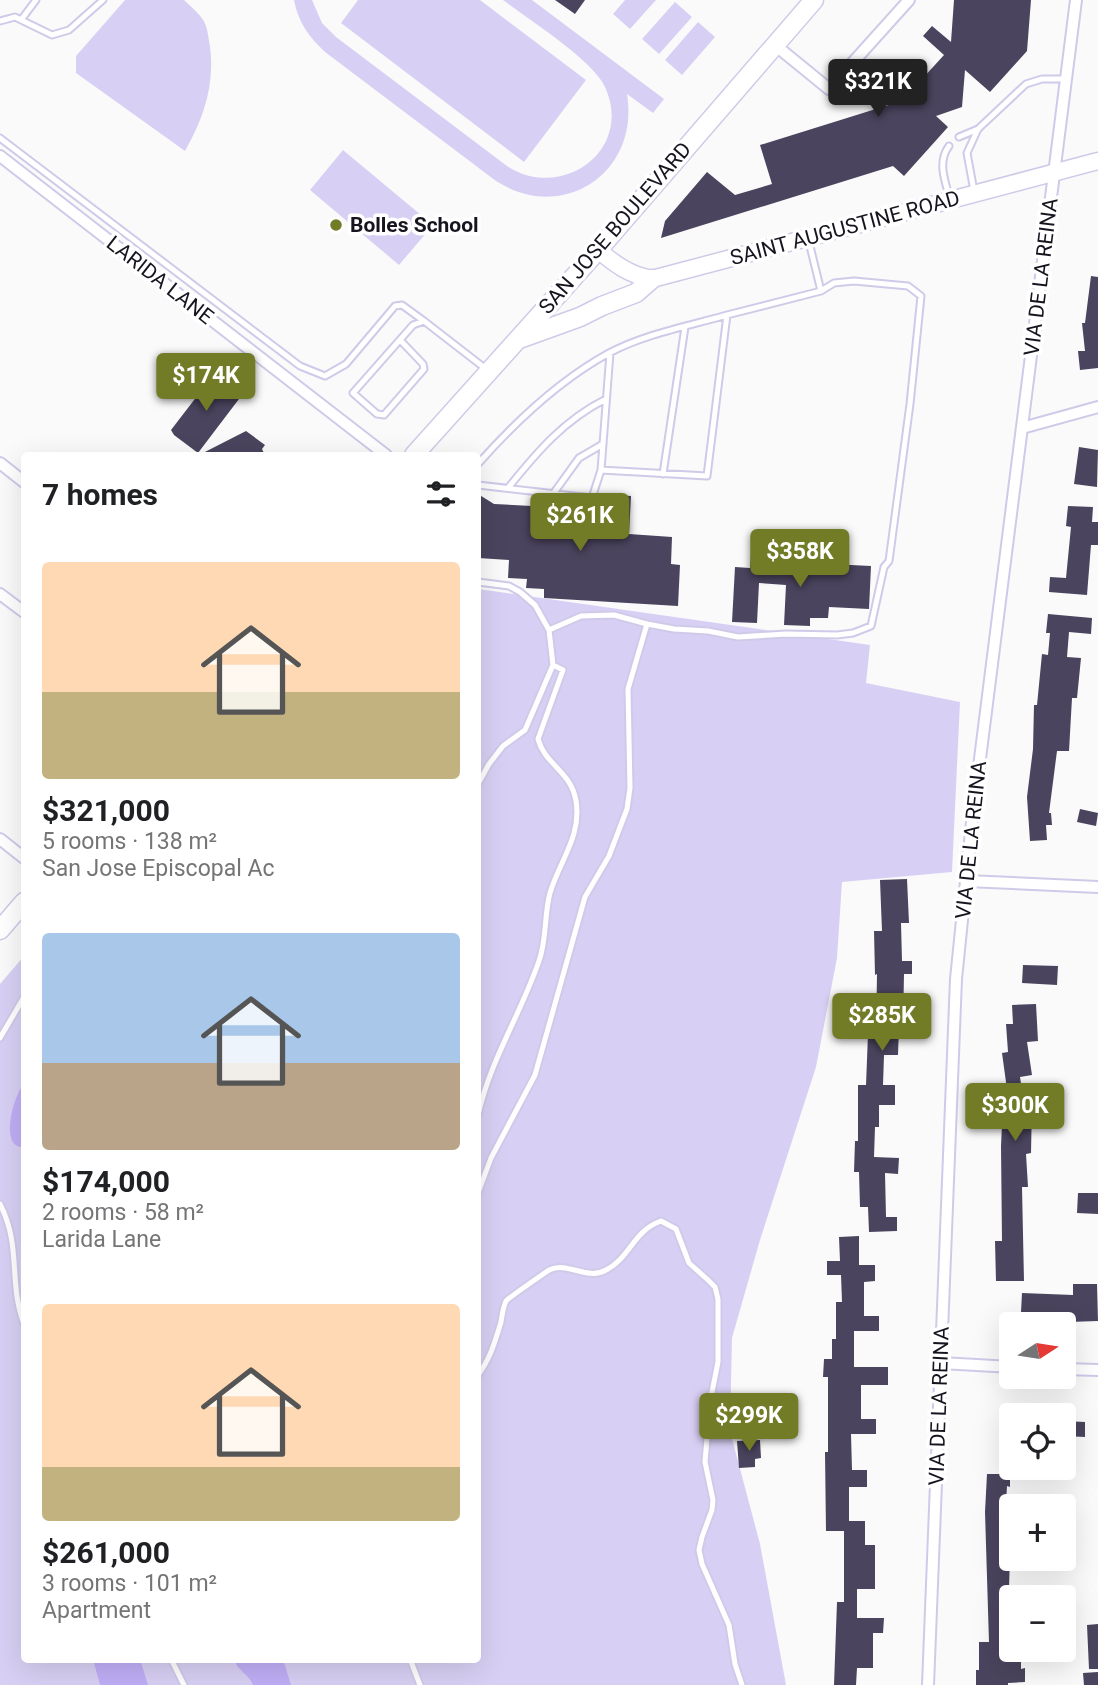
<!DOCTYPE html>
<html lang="en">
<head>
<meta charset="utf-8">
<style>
	:root { --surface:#fff; --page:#f2f2f2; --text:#202124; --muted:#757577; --accent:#727c27 }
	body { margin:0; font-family:Roboto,sans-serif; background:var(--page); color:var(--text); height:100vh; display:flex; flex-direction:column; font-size:26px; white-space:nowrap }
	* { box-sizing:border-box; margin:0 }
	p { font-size:23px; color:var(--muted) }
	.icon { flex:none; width:38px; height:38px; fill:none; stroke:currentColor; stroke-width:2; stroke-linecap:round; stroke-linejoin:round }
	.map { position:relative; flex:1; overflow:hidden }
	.sheet { position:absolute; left:21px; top:452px; width:460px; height:1211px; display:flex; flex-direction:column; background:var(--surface); border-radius:7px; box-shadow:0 7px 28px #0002 }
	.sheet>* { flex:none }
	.needle { width:46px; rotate:78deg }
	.fabs { position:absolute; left:999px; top:1312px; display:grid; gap:14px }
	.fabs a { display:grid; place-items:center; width:77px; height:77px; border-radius:7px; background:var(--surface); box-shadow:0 7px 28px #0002; font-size:35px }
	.price { position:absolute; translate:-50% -60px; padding:0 16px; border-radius:7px; background:var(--accent); color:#fff; font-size:23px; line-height:46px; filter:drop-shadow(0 2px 4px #0008) }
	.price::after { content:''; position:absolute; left:50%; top:42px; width:21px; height:16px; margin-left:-10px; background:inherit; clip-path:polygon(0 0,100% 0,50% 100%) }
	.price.on { background:#222; color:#fff }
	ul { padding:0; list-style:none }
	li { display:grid; align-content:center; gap:14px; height:371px; padding:0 21px }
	li span { display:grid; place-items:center; height:217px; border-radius:7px; color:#555 }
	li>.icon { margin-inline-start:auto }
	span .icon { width:126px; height:126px; fill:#fffc; stroke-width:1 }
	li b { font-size:30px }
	h2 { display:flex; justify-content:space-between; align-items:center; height:84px; padding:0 21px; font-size:30px }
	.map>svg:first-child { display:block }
	.green { fill:#d8d0f4 }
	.water { fill:#c0aef6 }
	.building { fill:#4a445e }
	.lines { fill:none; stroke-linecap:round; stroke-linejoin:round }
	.service-casing { stroke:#d0cae9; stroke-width:9 }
	.minor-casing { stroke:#d0cae9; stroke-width:14 }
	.secondary-casing { stroke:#d0cae9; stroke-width:19 }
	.primary-casing { stroke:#d0cae9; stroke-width:21 }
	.service { stroke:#fff; stroke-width:5 }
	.minor { stroke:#fff; stroke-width:10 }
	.secondary { stroke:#fff; stroke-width:16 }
	.primary { stroke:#fff; stroke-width:18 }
	.poi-dot { fill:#727c27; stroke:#fff; stroke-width:2.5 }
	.labels { text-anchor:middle; stroke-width:7; stroke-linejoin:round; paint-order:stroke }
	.poi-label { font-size:21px; font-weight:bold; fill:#17141f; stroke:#fff; text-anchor:start }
	.street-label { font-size:21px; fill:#17141f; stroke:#fff }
</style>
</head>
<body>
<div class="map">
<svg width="1098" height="1685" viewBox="0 0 1098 1685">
	<rect width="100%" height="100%" fill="#fafafa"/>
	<path class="green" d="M125,0H184C190,6 198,12 203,20C208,27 208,37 210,46C215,84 204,118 185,151L76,73V56Z
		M294,0H312L322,23L336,37L507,166C562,202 634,150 605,87C593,60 529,20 503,0H532L664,99L653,113L627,94C640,173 563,224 496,181L325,52C309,37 298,22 294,0Z
		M358,0H480L586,80L524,162L341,23Z
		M625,0H656L630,29L613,14Z
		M675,2L692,17L659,54L642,39Z
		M698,22L715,37L682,75L665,60Z
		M343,150L433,225L399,265L310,190Z
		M478,589L870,645L866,683L960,702L952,872L842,882L837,958L816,1067L760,1240L732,1338L730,1431L760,1544L786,1685H0V984L24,956V1659H478Z"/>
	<path class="water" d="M24,1083V1147C0,1149 11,1101 24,1083Z
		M93,1659H140L148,1685H100Z
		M234,1659H283L291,1685H253C249,1674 237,1671 234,1659Z"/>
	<path class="building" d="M555,0H585L575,14Z
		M954,0H1031L1027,51L990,92L965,70L962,107L936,116L948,127L904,176L893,166L661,238L665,221L707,172L735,195L772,184L760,145L895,103L911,85L894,70L903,60L923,78L944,55L923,36L932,26L951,42Z
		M1091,276L1098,277V368L1080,370L1078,351H1085L1082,323H1085Z
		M214,374L242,395L198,453L174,435L171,430Z
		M246,431L265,445L262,449L265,455H199Z
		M1079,447L1098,450L1097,487L1074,484Z
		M478,494L494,504L589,509L614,525L615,495L631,496L629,534L672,537L671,564L680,565L678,606L544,598V589L526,588L527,579L508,578L509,560L478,558Z
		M1068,506L1093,507L1092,522H1098V545H1091L1087,595L1049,592L1050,577L1066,578L1071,527L1066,526Z
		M751,555L796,558V571L830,573L831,564L871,566L869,609L829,607L828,618H810V626L784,625L786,585L759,583L757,623L732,622L735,567L750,568Z
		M1048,614L1092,618L1091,634L1069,632L1067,657L1081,658L1077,698H1072L1069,751H1057L1049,813H1051L1052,825H1046L1047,840L1030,841L1027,797L1033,749L1034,705H1037L1042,654L1048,655L1050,633H1046Z
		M1080,809L1098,813L1096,826L1077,822Z
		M907,879L909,923H901L902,961H912V974H904L903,1026H899L898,1055H884L883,1085H895V1105H879V1127H875L874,1157L899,1158L898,1174L885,1173L886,1217H897V1231L869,1232L868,1207H860L859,1172H854L855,1141H858V1085H866L868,1034H876L877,974L875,975L874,931H882L880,880Z
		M1023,965L1058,966L1057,985L1022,983Z
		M1036,1004L1038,1041L1027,1042L1032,1075L1020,1077L1024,1104H1032L1031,1153L1026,1154L1028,1187H1022L1024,1281H996L995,1241H1002L1001,1146L1003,1104H1009L1002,1053L1008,1052L1006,1024H1013L1012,1005Z
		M1078,1193H1098V1214L1077,1213Z
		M859,1236V1265H875V1281L864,1282V1316H879V1331H854V1367H888V1385H861V1419H876V1434H851L852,1470H867V1487H849V1521H865V1545H875V1589H857V1618H884L883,1633H873V1668H857L856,1685H834L837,1602H844V1531H826L825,1452H828V1377H823L824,1359H832V1339H836V1302H842L841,1275H827V1261H840L839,1237Z
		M1073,1284H1097L1098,1321L1068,1322V1325L1029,1323L1030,1312H1021L1022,1293L1073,1295Z
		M1064,1421L1085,1422V1437L1064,1436Z
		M760,1440L761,1458L755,1459V1467L739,1468L737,1441Z
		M987,1474H1010V1487L1007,1486L1005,1522H1011L1009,1589H1012V1650H1021V1669L1025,1668V1682L1008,1683V1685H976V1670H979V1642H989L985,1512Z
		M1098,1624V1669H1089L1087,1625Z
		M1098,1672V1685H1084L1083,1673Z"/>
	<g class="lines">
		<defs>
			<path id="service" d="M21,20L36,0
				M0,21L15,17L52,35L69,30L103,0
				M959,137L978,129
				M0,138L300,366L325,376L346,364L395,306L402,305L424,321
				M949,146C937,162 945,181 950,199
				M974,191L967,153L978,129L1026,84L1042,79H1066
				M400,340L423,364L424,369L384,415L377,414L353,393L413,325L424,321L486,369
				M478,464C516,421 558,381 609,353C645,334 688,326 727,315
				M601,470L610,353
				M663,474L685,327
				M478,485L592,498L601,470L707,476L727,315L821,291L808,238
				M508,488C537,452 564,420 606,399
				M553,494L579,458L603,444
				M478,582L509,586L520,592L535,605L549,630L553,665L525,730L503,746L489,764L478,784
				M549,630L581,616L614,615L647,624L674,629L708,631L738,637L786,634L837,635L853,633L871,626L884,567L889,561L910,404L921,296L908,286L854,281L834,283L821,291
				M0,1038L24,997
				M478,1115C491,1058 520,1016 539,961C547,939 544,915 550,893C559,862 582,836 576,801C571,771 545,765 538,739L563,670L553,665
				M478,1193L491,1158L535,1075L585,897L609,856L627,809L630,788L628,689L647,624
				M0,1204C22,1247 8,1282 24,1324
				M478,1375C490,1359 495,1342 501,1322C502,1316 503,1307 506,1301C508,1298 545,1273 549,1270C568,1261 587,1281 606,1270C630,1258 633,1231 661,1221L676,1229L689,1263L708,1280L715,1287L718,1299V1362L710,1402L705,1462L713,1500L712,1510L702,1537L699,1550L702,1564L729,1625L735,1664L742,1685
				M171,1659L184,1685
				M410,1659L420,1685"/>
			<path id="minor" d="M775,45L829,89L909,0
				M0,156L386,455
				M1022,428L1098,407
				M0,463L24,482
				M0,594L24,612
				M0,839L24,858
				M967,881L1098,887
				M941,1363L1012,1367
				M1064,1369L1098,1370
				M928,1685L956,979L972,822L1076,0"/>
			<path id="secondary" d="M598,250C615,264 629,275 652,279L1098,161"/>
			<path id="primary" d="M519,339L580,317L602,306L636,293L652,279
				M414,455L598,250L814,0
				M0,930L24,902"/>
		</defs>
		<use href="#service" class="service-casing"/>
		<use href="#minor" class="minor-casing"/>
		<use href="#secondary" class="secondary-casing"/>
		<use href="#primary" class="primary-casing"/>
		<use href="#service" class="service"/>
		<use href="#minor" class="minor"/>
		<use href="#secondary" class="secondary"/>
		<use href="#primary" class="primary"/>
	</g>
	<circle class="poi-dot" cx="336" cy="225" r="7"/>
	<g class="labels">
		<g class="poi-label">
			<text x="350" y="232">Bolles School</text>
		</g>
		<g class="street-label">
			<text transform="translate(615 228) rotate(-49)" y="7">SAN JOSE BOULEVARD</text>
			<text transform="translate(845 228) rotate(-15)" y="7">SAINT AUGUSTINE ROAD</text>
			<text transform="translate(1041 277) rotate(-83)" y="7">VIA DE LA REINA</text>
			<text transform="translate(160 280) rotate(38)" y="7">LARIDA LANE</text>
			<text transform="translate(971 840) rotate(-84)" y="7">VIA DE LA REINA</text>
			<text transform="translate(939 1406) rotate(-88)" y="7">VIA DE LA REINA</text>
		</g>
	</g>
</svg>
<div class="fabs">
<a><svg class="needle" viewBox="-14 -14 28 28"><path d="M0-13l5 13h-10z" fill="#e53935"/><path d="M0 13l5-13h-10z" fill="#757577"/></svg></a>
<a><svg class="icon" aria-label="locate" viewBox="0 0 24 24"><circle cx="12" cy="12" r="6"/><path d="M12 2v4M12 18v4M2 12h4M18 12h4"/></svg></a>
<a>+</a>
<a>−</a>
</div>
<b class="price on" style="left:878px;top:119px">$321K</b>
<b class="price" style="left:206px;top:413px">$174K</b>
<b class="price" style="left:580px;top:553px">$261K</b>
<b class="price" style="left:800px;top:589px">$358K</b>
<b class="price" style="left:882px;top:1053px">$285K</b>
<b class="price" style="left:1015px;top:1143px">$300K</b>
<b class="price" style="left:749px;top:1453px">$299K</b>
<section class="sheet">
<h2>7 homes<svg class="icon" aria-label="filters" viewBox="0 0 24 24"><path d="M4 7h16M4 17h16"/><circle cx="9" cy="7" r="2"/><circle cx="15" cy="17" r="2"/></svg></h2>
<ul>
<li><span style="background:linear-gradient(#ffd9b3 60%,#c2b280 0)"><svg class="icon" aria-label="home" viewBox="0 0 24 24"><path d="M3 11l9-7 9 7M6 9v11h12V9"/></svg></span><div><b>$321,000</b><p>5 rooms · 138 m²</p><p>San Jose Episcopal Ac</p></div></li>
<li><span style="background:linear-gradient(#a9c7e8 60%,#b9a48a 0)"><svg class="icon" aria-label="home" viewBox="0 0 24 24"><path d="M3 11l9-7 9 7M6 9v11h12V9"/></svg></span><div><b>$174,000</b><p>2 rooms · 58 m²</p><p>Larida Lane</p></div></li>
<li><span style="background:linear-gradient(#ffd9b3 75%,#c2b280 0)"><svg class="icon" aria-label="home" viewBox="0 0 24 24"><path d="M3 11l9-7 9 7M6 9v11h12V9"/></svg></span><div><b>$261,000</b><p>3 rooms · 101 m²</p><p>Apartment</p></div></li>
</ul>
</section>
</div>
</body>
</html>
